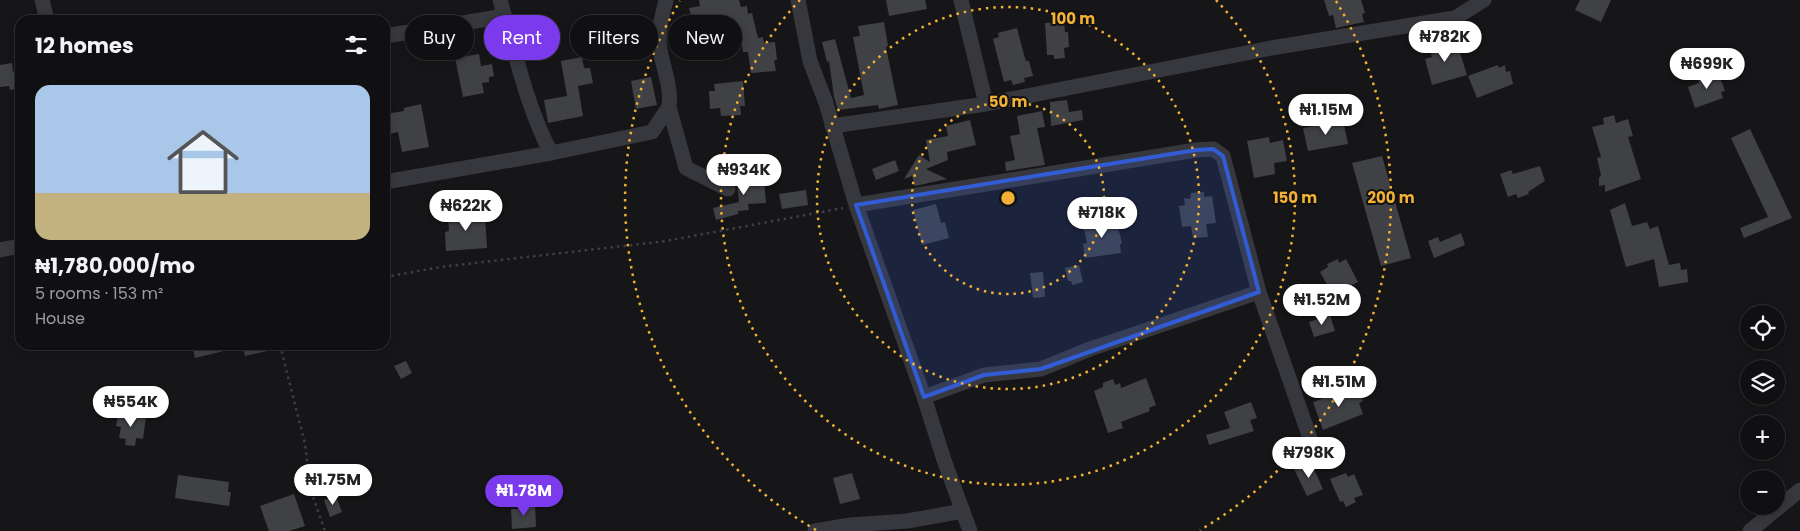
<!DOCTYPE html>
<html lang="en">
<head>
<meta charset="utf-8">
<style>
	:root { --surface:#101012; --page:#1e1e20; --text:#f1f3f6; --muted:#9c9d9f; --line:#303032; --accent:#7c3aed }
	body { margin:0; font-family:Poppins,sans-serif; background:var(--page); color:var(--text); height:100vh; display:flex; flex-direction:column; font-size:19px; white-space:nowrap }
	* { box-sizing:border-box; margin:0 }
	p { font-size:16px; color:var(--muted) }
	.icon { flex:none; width:28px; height:28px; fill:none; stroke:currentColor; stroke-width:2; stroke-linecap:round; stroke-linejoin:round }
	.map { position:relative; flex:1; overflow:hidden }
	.drawer { position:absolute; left:15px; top:15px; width:375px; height:335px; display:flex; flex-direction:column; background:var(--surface); border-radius:15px; box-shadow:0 2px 8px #0003,0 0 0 1px var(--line) }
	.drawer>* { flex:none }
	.guide { position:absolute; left:405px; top:15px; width:475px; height:45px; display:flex; gap:10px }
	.buttons { position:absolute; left:1740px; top:305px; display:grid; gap:10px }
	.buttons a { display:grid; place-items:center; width:45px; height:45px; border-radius:50%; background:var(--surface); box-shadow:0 2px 8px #0003,0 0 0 1px var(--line); font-size:25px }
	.price { position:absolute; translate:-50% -42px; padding:0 11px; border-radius:18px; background:#fff; color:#222; font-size:16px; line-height:32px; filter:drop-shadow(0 1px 2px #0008) }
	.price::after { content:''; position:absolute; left:50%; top:30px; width:15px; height:11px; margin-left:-8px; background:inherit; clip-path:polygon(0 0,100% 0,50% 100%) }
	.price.selected { background:var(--accent); color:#fff }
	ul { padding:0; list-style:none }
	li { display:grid; align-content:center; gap:10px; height:265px; padding:0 20px }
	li+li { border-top:1px solid var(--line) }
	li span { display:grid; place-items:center; height:155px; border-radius:15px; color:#555 }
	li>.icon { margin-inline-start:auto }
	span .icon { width:90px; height:90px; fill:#fffc; stroke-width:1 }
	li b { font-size:21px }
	h2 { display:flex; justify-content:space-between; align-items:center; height:60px; padding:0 20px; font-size:21px }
	.chip { padding:0 18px; border-radius:22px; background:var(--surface); box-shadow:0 2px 8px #0003,0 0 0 1px var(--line); font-size:18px; line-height:45px }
	.chip.selected { background:var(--accent); color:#fff }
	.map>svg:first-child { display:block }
	.building { fill:#404145 }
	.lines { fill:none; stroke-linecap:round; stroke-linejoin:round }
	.path { stroke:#3d3f44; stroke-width:2.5; stroke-dasharray:2.5 4; stroke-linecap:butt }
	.minor { stroke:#37383d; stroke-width:15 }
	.marked { fill:#325cd3; fill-opacity:0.2; stroke:#325cd3; stroke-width:4; stroke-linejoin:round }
	.ring { fill:none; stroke:#f2b134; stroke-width:2.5; stroke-dasharray:2.5 5 }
	.centre { fill:#f2b134; stroke:#111113; stroke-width:2.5 }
	.ring-label { font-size:15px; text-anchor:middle; font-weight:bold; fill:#f2b134; stroke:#111113; stroke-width:4; stroke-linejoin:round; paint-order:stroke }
</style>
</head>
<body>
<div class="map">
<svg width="1800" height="531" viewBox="0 0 1800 531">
	<rect width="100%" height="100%" fill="#161618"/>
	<path class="building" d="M699,0H739L741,7L747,6L748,14L752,13L758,38L763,37L764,43L775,42L777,60H774L776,71L751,73L748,52H743L740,27L726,30L725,23L695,30L689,8L700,6Z
		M886,0H925L927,9L889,16Z
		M1324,0H1361L1365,13L1362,14L1364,22L1336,28L1333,15L1329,16Z
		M1580,0H1611L1601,22L1575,10Z
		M884,22L888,46L886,47L898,105L879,109L878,105L838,110L834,97L829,61L827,62L822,42L835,39L851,98L864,95L853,37L860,36L858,26Z
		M1064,22L1065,32H1068L1069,47L1064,48L1065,58L1054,59V55H1047L1045,23Z
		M1017,28L1024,55L1026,61H1029L1033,76L1024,78L1025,82L1013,85L1011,80L1004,82L993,39L999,37L998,33Z
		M1456,40L1467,75L1432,85L1425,59L1432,57L1429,48Z
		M479,54L481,66L492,64L494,76L489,77V82L482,83L484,93L463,97L455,58Z
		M582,57L584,68H590L593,83L578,86L583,116L548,123L544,100L567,96L561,61Z
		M12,63L13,72L20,70V88L10,90L9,86L0,87V65Z
		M1498,65L1499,68L1505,65L1506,72L1510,71L1513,84L1477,98L1468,76Z
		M1718,72L1725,91L1721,92L1723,98L1695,108L1688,87L1699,83L1698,79Z
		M651,77L657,105L636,109L631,81Z
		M743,81L745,106H740L741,115L721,116L720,108L710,109L709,91H715L714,84Z
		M1067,100L1069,112L1082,110L1083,120L1051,126L1050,102Z
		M421,104L429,147L402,152L398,132L385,135V114L404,111V108Z
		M1042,111L1045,127L1037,128L1045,165L1006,171L1005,162L1015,160L1010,136L1020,134L1017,116Z
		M1614,115L1616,123L1628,119L1633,136L1628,137L1641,179L1605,192V185L1599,186V178L1601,175L1597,158L1601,157L1592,127L1604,124L1603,118Z
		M970,120L976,145L947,152L948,160L926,169L947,179L915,186L912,176L904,179L919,155L930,162L926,140L948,136L946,126Z
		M1343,120L1348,144L1308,151L1303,128Z
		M1750,129L1792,218L1744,238L1740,228L1768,217L1731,138Z
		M1269,137L1270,143L1283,140L1287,161L1274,163L1275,174L1254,178L1247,141Z
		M1382,156L1411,258L1381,266L1352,163Z
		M895,160L899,171L876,180L872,169Z
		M1540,166L1545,181L1528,192L1529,194L1518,198L1516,194L1508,197L1500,174L1511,170L1513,174Z
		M751,172L752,180L764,179L766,203L748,204L749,210L738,211V214L716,220L713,208L739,202L736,173Z
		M806,190L808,205L782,209L779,194Z
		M1204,192V197L1212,196L1216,223L1206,224L1208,237L1193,238L1191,226L1182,227L1179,206L1185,205L1184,198L1190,199L1191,193Z
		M1625,203L1632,226L1647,222L1650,229L1658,226L1669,265L1680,263L1681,270L1687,269L1688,282L1659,287L1654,259L1626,267L1610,210Z
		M936,204L941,223L945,222L949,238L922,245L913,210Z
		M468,210V217L485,216L487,248L446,251L445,232L449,231L448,217H456V211Z
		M1108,218L1109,224L1117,223L1122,243L1120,244L1121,253L1085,258L1083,244L1087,243L1084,229L1094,227L1093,220Z
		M1461,233L1465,245L1434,258L1428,241L1438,237L1440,242Z
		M1338,259L1339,263L1346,259L1358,282L1333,295L1320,272L1328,267L1327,264Z
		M1079,265L1083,282L1072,285L1071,281H1068L1065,268Z
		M1043,272L1045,297L1033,298L1030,273Z
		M1330,315L1335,331L1314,337L1309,322Z
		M192,345H231L232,349L195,358Z
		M242,345H276L277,349L245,356Z
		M406,361L412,373L401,379L394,366Z
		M1146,378L1156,405L1149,408L1150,411L1121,422L1123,428L1108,433L1094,391L1103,387V383L1113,379L1115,385L1120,383L1121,388Z
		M1353,387L1355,394L1360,392L1363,401L1359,403L1363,414L1323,430L1313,402Z
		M1251,402L1257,418L1250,420L1254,431L1209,445L1206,435L1230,428L1224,412Z
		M118,414L146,417L143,439L136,438L135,446L125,445L126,439L119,438L121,427L116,426Z
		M1310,461L1323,489L1307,496L1294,469Z
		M852,473L860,499L840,504L833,478Z
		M1346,473L1348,477L1354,474L1363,495L1354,498L1356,502L1346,507L1343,501L1340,502L1330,479Z
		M178,475L229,482L228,492H231L229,506L175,498Z
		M294,494L305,526L289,531H269L260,506Z
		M336,496L342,512L330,517L324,500Z
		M535,504L536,527L512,529L511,509H519L518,505Z"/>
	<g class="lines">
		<path class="path" d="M385,277L441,267L666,241L843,208
			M280,345L305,444L311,491L325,531"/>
		<path class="minor" d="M42,0L47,20
			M500,0C515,51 526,105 551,153
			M666,0C663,13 658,28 659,42C661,64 672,85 669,107
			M798,0L810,61L826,103L856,205L924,397L944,460L970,531
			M961,0L986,104
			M385,36L505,16
			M832,126L986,104L1271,48L1455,18L1484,0
			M385,182L551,153L652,132L669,107L686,168L728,189
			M856,205L1196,150L1213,149L1223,156L1259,292L1310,438
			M0,250L20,246
			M924,397L984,375L1041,369L1090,349L1259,292
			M815,531L850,525L907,521L963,511
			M1750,531L1800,490"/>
	</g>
	<path class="marked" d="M1213,149L1223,156L1259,292L1041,369L984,375L924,397L856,205L1196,150Z"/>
	<g class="ring">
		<circle cx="1008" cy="198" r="96"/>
		<circle cx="1008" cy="198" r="191"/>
		<path d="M1216 0A287 287 0 1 1 800 0"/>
		<path d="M816 530A383 383 0 0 1 680 1M1336 1A383 383 0 0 1 1200 530"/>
	</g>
	<circle cx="1008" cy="198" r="8" class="centre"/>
	<g class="ring-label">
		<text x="1073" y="24">100 m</text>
		<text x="1008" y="107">50 m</text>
		<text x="1295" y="203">150 m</text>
		<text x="1391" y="203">200 m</text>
	</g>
</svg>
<div class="buttons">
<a><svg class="icon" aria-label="locate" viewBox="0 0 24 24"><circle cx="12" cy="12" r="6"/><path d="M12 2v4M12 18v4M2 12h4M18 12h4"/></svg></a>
<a><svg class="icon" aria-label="layers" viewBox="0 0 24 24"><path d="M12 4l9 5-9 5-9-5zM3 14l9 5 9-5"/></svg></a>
<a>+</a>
<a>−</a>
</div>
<b class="price" style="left:1445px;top:63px">₦782K</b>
<b class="price" style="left:1707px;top:90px">₦699K</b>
<b class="price" style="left:1326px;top:136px">₦1.15M</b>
<b class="price" style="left:744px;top:196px">₦934K</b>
<b class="price" style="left:466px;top:232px">₦622K</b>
<b class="price" style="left:1102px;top:239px">₦718K</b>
<b class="price" style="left:1322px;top:326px">₦1.52M</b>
<b class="price" style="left:1339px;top:408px">₦1.51M</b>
<b class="price" style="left:131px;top:428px">₦554K</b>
<b class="price" style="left:1309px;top:479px">₦798K</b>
<b class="price" style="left:333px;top:506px">₦1.75M</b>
<b class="price selected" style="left:524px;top:517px">₦1.78M</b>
<div class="guide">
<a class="chip">Buy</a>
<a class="chip selected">Rent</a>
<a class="chip">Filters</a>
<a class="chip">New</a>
</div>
<section class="drawer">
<h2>12 homes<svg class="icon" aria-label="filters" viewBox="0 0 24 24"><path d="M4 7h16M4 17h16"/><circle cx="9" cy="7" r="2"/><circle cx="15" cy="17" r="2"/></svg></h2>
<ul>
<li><span style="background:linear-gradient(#a9c7e8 70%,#c2b280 0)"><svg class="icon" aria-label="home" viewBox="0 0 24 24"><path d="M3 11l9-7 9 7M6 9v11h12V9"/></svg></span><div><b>₦1,780,000/mo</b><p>5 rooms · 153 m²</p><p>House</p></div></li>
</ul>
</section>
</div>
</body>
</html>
